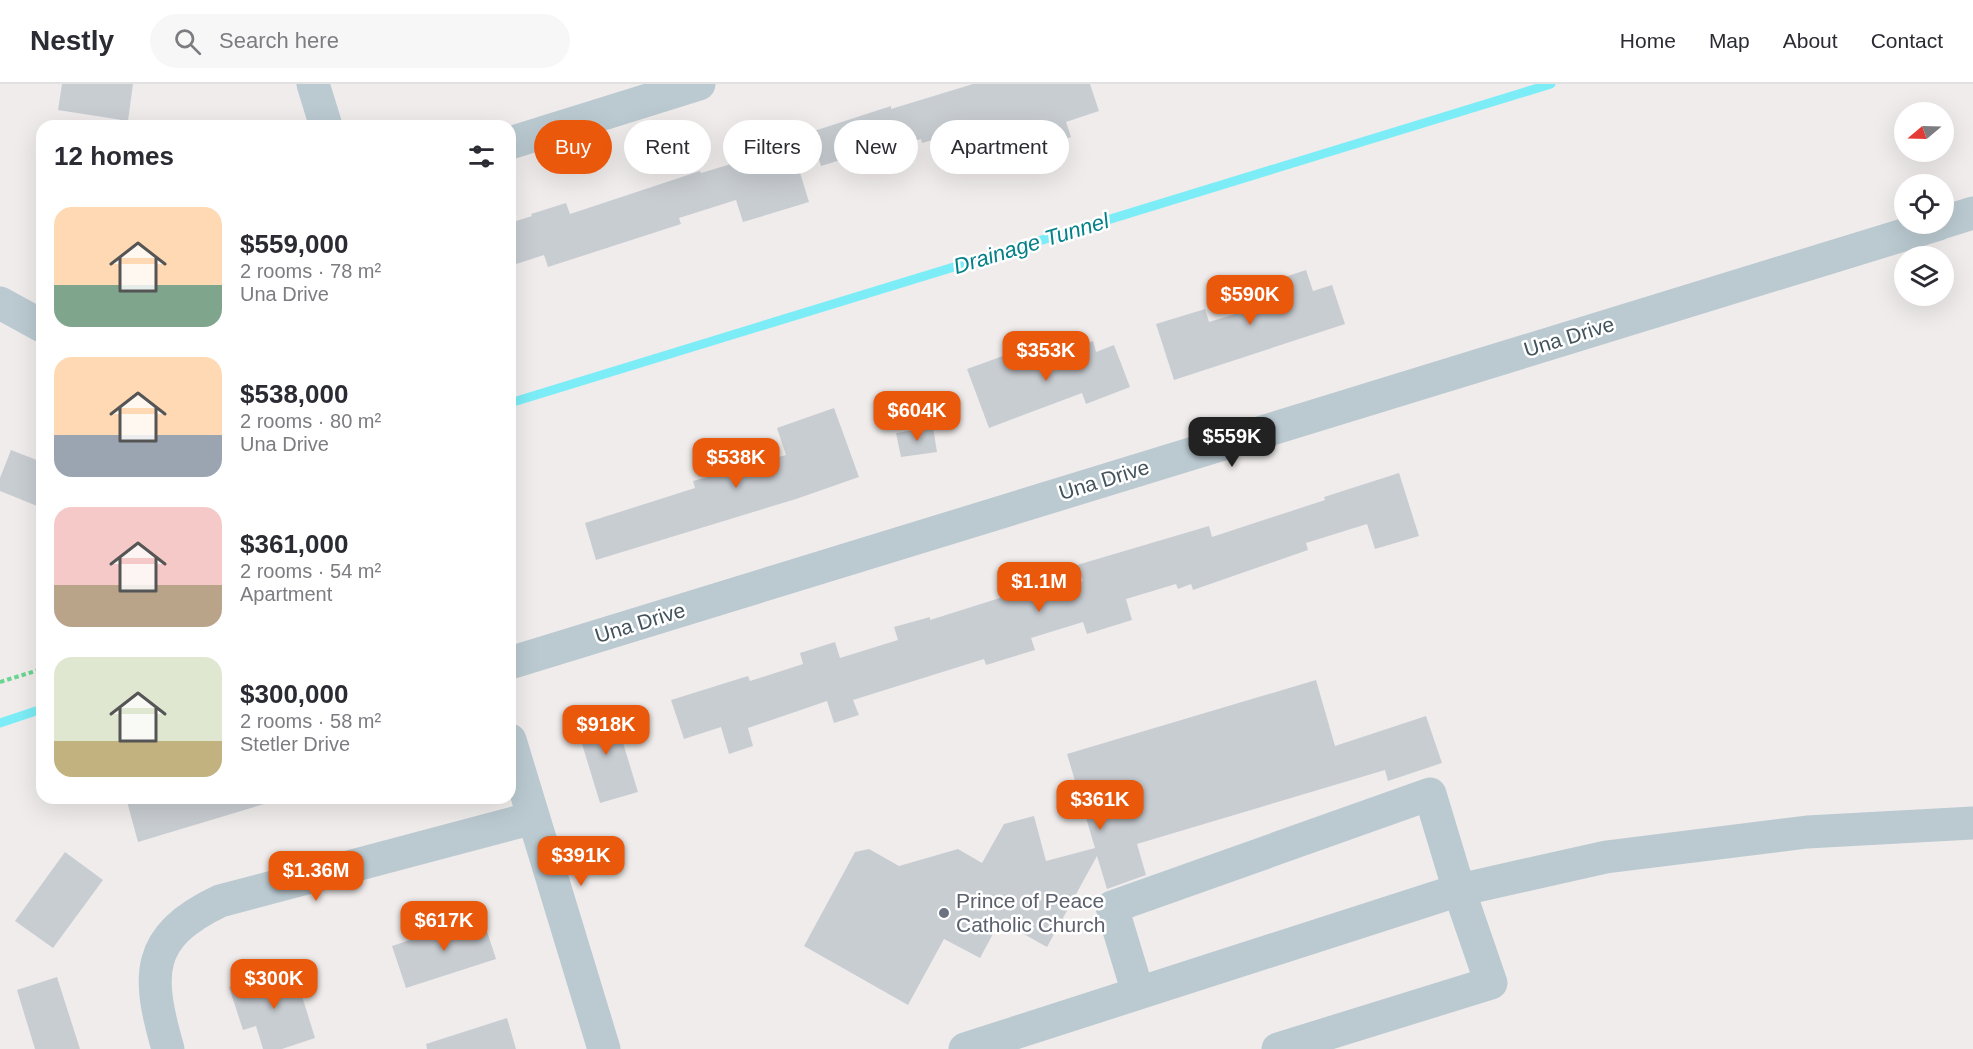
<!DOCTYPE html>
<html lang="en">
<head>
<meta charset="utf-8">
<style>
	:root { --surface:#fff; --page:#f7f7f7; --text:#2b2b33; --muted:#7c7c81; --line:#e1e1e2; --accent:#ea580c }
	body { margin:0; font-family:Helvetica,sans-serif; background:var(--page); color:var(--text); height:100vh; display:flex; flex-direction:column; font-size:22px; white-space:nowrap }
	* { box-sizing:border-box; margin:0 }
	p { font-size:20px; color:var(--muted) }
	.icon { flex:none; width:33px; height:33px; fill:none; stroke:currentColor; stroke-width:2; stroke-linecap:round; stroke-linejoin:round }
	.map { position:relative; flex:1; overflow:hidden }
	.panel { position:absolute; left:36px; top:36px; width:480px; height:684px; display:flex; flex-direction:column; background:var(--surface); border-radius:18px; box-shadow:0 6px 24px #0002 }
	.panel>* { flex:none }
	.guide { position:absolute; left:534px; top:36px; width:570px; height:54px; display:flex; gap:12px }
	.needle { width:39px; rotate:251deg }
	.controls { position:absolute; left:1894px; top:18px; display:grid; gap:12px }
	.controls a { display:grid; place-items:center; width:60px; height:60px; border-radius:50%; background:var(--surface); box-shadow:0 6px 24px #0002; font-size:30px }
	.price { position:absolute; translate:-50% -51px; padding:0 14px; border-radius:12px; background:var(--accent); color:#fff; font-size:20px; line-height:39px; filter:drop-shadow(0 2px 3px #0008) }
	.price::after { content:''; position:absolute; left:50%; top:36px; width:18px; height:14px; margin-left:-9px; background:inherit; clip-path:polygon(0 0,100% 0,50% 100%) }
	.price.current { background:#222; color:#fff }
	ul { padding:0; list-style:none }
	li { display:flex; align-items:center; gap:18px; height:150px; padding:0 18px }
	li span { display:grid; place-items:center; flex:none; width:168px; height:120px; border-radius:18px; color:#555 }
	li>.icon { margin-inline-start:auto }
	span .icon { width:72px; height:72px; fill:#fffc; stroke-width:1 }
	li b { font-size:26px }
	h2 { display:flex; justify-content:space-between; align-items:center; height:72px; padding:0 18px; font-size:26px }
	.chip { padding:0 21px; border-radius:27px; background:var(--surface); box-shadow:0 6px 24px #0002; font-size:21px; line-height:54px }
	.chip.current { background:var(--accent); color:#fff }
	header { display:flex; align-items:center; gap:36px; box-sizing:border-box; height:84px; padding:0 30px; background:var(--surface); border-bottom:2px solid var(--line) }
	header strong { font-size:28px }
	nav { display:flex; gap:33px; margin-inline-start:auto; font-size:21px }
	.search { width:420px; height:54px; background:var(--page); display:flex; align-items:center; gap:15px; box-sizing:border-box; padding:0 21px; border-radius:33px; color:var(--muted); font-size:22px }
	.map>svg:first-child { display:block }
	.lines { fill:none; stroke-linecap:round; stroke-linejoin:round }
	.stream { stroke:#7cedf6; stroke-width:9 }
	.building { fill:#c8cdd2 }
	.path { stroke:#68d590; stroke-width:4; stroke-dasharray:4.5 3; stroke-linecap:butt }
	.minor { stroke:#bbcad1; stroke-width:33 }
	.worship-dot { fill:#6b7280; stroke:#fff; stroke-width:2 }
	.labels { text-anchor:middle; stroke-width:5; stroke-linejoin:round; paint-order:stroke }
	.street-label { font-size:21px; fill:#43535c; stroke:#fff }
	.worship-label { font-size:21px; fill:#5b616d; stroke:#fff; text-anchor:start }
	.water-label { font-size:22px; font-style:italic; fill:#048089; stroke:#fff }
</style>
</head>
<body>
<header>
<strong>Nestly</strong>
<div class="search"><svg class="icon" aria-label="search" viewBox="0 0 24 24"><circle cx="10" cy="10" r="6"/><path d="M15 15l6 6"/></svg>Search here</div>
<nav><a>Home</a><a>Map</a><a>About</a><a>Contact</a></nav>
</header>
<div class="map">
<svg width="1973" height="965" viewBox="0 0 1973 965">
	<rect width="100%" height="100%" fill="#f0ecec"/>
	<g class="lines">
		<path class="stream" d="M510,319L1551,0
			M0,639L42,625"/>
	</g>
	<path class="building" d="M62,0H133L128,37L58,26Z
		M973,0H1090L1099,27L1066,38L1071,53L1044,62L1035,36L964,58L970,78L946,85L936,55L922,59L921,55L845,78L844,75L821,82L811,48L891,22V25Z
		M794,69L809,118L743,138L736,116L679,134L681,140L548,183L544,171L510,182V139L532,132L531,130L566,119L570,130L700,87L701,89L761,71L763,79Z
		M1306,186L1313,207L1332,201L1345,240L1174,296L1156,240L1205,225L1209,238L1255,224L1249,205Z
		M1093,257L1096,268L1114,261L1130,303L1086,320L1082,309L989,344L967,285L1014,268L1021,285Z
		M834,324L859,393L796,415L596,476L585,439L695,404L693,397L786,371L777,344Z
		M933,343L937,368L901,373L896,349Z
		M11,366L42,378V424L0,407V394Z
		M1399,389L1419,452L1375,465L1367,440L1306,459L1308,466L1193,506L1191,500L1178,505L1176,500L1126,515L1132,536L1087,550L1083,538L1031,554L1035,566L986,581L984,575L853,616L859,631L834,639L827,617L748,644L753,662L729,670L721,643L684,655L671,616L748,592L750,597L803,580L800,569L835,558L840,574L898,556L894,543L930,533V536L1028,505L1031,513L1083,497L1077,481L1209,442L1212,453L1325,416L1324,413Z
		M1316,596L1335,662L1426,632L1442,679L1388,697L1385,686L1137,760L1146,791L1107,805L1097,772L1047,863L1000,837L980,874L944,855L908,921L804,862L855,768L869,765L899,782L958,765L982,779L1004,740L1034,732L1046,777L1095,764L1067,670Z
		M613,626L638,708L600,719L575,637Z
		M126,714H263L264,720L138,758Z
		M65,768L103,796L53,864L15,837Z
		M482,832L496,875L406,904L392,862Z
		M293,883L315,954L282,965H263L256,942L243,946L229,903Z
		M57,893L80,965H35L17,906Z
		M507,934L516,965H427L426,960Z"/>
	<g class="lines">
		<path class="path" d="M0,598L42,585"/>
		<path class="minor" d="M313,0L326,42
			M510,59L699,0
			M1944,138L1973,129
			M0,219L42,242
			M510,579L1939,140
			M510,656L604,965
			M1138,909L1112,823L1430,710L1459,806L1491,899L1278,965
			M168,965C147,892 144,853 220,817L533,734
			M965,965L1459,806L1606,773L1807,748L1973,739"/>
	</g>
	<circle class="worship-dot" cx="944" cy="829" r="6"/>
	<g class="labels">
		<g class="street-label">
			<text transform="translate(1569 253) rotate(-17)" y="7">Una Drive</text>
			<text transform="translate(1104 396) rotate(-17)" y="7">Una Drive</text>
			<text transform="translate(640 539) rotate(-17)" y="7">Una Drive</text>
		</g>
		<g class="worship-label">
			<text x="956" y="824">Prince of Peace<tspan x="956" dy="24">Catholic Church</tspan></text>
		</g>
		<g class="water-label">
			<text transform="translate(1031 159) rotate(-17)" y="8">Drainage Tunnel</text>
		</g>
	</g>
</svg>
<div class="controls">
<a><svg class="needle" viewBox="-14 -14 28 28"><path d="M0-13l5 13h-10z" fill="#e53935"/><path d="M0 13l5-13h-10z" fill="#7c7c81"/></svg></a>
<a><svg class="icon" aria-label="locate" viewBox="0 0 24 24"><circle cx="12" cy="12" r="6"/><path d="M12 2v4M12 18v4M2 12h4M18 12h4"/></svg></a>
<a><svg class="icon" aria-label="layers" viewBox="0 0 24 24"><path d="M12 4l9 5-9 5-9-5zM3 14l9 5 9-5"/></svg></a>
</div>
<b class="price" style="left:1250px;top:242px">$590K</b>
<b class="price" style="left:1046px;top:298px">$353K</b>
<b class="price" style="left:917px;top:358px">$604K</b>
<b class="price current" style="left:1232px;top:384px">$559K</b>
<b class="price" style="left:736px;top:405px">$538K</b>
<b class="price" style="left:1039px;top:529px">$1.1M</b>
<b class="price" style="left:606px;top:672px">$918K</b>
<b class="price" style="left:1100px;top:747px">$361K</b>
<b class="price" style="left:581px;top:803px">$391K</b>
<b class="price" style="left:316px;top:818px">$1.36M</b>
<b class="price" style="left:444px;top:868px">$617K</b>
<b class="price" style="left:274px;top:926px">$300K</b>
<div class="guide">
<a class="chip current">Buy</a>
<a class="chip">Rent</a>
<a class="chip">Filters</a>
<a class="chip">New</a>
<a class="chip">Apartment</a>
</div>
<section class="panel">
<h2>12 homes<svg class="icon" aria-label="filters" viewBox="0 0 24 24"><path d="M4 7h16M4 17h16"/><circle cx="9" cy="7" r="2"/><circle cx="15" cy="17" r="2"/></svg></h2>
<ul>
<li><span style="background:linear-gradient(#ffd9b3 65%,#7fa58c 0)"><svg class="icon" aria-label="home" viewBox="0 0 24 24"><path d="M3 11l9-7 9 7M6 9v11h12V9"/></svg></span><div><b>$559,000</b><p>2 rooms · 78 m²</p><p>Una Drive</p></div></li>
<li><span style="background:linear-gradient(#ffd9b3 65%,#9aa5b1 0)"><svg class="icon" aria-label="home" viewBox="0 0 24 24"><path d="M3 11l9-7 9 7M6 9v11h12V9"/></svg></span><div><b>$538,000</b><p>2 rooms · 80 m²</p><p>Una Drive</p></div></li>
<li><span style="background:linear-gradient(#f6c9c9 65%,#b9a48a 0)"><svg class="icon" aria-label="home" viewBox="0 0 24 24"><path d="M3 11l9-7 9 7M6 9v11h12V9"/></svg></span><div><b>$361,000</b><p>2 rooms · 54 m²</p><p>Apartment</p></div></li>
<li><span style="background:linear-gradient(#dfe7d0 70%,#c2b280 0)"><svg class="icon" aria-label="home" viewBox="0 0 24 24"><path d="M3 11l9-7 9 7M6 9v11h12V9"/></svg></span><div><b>$300,000</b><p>2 rooms · 58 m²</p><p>Stetler Drive</p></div></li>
</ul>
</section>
</div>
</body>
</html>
